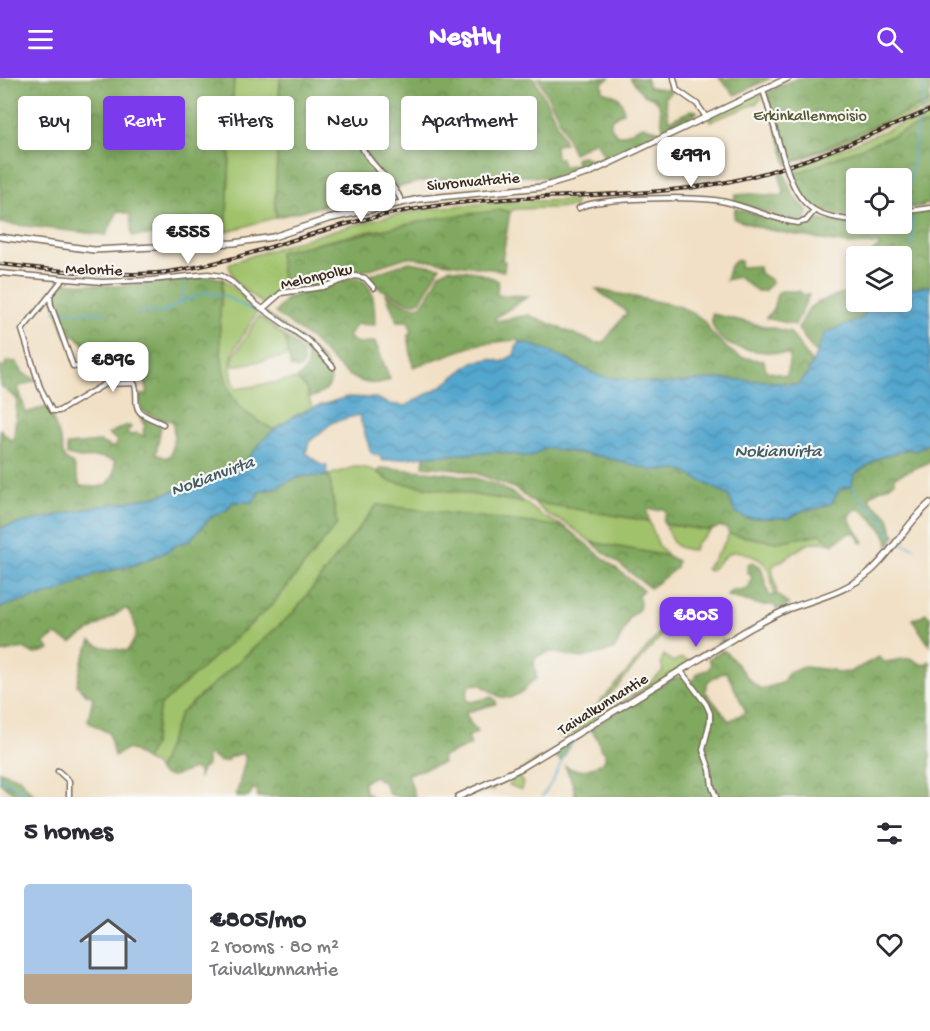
<!DOCTYPE html>
<html lang="en">
<head>
<meta charset="utf-8">
<style>
	:root { --surface:#fff; --page:#f7f7f7; --text:#2b2b33; --muted:#7c7c81; --line:#e1e1e2; --accent:#7c3aed }
	body { margin:0; font-family:"Gochi Hand",sans-serif; background:var(--page); color:var(--text); height:100vh; display:flex; flex-direction:column; font-size:22px; white-space:nowrap }
	* { box-sizing:border-box; margin:0 }
	p { font-size:20px; color:var(--muted) }
	.icon { flex:none; width:33px; height:33px; fill:none; stroke:currentColor; stroke-width:2; stroke-linecap:round; stroke-linejoin:round }
	.map { position:relative; height:719px; overflow:hidden }
	.sheet { display:flex; flex-direction:column; background:var(--surface); flex:1 }
	.sheet>* { flex:none }
	.hud { position:absolute; left:18px; top:18px; width:600px; height:54px; display:flex; gap:12px }
	.tools { position:absolute; left:846px; top:90px; display:grid; gap:12px }
	.tools a { display:grid; place-items:center; width:66px; height:66px; border-radius:6px; background:var(--surface); box-shadow:0 3px 9px #0003; font-size:30px }
	.price { position:absolute; translate:-50% -51px; padding:0 14px; border-radius:12px; background:#fff; color:#222; font-size:20px; line-height:39px; filter:drop-shadow(0 2px 3px #0008) }
	.price::after { content:''; position:absolute; left:50%; top:36px; width:18px; height:14px; margin-left:-9px; background:inherit; clip-path:polygon(0 0,100% 0,50% 100%) }
	.price.current { background:var(--accent); color:#fff }
	ul { padding:0; list-style:none }
	li { display:flex; align-items:center; gap:18px; height:150px; padding:0 24px }
	li+li { border-top:2px solid var(--line) }
	li span { display:grid; place-items:center; flex:none; width:168px; height:120px; border-radius:6px; color:#555 }
	li>.icon { margin-inline-start:auto }
	span .icon { width:72px; height:72px; fill:#fffc; stroke-width:1 }
	li b { font-size:26px }
	h2 { display:flex; justify-content:space-between; align-items:center; height:72px; padding:0 24px; font-size:26px }
	.tag { padding:0 21px; border-radius:6px; background:var(--surface); box-shadow:0 3px 9px #0003; font-size:21px; line-height:54px }
	.tag.current { background:var(--accent); color:#fff }
	header { display:flex; justify-content:space-between; align-items:center; height:78px; padding:0 24px; background:var(--accent); color:#fff; font-size:27px; font-weight:800 }
	.map>svg:first-child { display:block }
	.green { fill:#a0c26a; stroke:#6e7644; stroke-width:1.5 }
	.forest { fill:url(#forest-crowns); stroke:#5e693e; stroke-width:1.5; fill-rule:evenodd }
	.water { fill:url(#water-waves); stroke:#466876; stroke-width:1.5 }
	.lines { fill:none; stroke-linecap:round; stroke-linejoin:round }
	.stream { stroke:#52a6ce; stroke-width:1.5 }
	.street-casing { stroke:#7b6a58; stroke-width:7 }
	.secondary-casing { stroke:#7b6a58; stroke-width:8 }
	.street { stroke:#fff; stroke-width:4 }
	.secondary { stroke:#fff; stroke-width:5 }
	.rail-casing { stroke:#3b2a1e; stroke-width:4 }
	.rail { stroke:#f6f6f2; stroke-width:1.5; stroke-dasharray:4.5; stroke-linecap:butt }
	.street-bridge-casing { stroke:#7b6a58; stroke-width:7; stroke-linecap:butt }
	.street-bridge { stroke:#fff; stroke-width:4 }
	.labels { text-anchor:middle; stroke-width:4.5; stroke-linejoin:round; paint-order:stroke }
	.park-label { font-size:16px; fill:#595835; stroke:#f6f6f2 }
	.street-label { font-size:16px; fill:#3b2a1e; stroke:#f6f6f2 }
	.water-label { font-size:18px; font-style:italic; fill:#445c64; stroke:#f6f6f2 }
</style>
</head>
<body>
<header><svg class="icon" aria-label="menu" viewBox="0 0 24 24"><path d="M4 6h16M4 12h16M4 18h16"/></svg>Nestly<svg class="icon" aria-label="search" viewBox="0 0 24 24"><circle cx="10" cy="10" r="6"/><path d="M15 15l6 6"/></svg></header>
<div class="map">
<svg width="930" height="719" viewBox="0 0 930 719">
	<defs>
		<pattern id="forest-crowns" width="20" height="18" patternUnits="userSpaceOnUse" patternTransform="scale(1.5)"><rect width="20" height="18" fill="#80a85e"/><path d="M2 6a3 3 0 1 1 6 0M12 15a3 3 0 1 1 6 0" fill="none" stroke="#6a894d"/></pattern>
		<pattern id="water-waves" width="16" height="10" patternUnits="userSpaceOnUse" patternTransform="scale(1.5)"><rect width="16" height="10" fill="#52a6ce"/><path d="M0 5q4-4 8 0t8 0" fill="none" stroke="#4587a7"/></pattern>
	</defs>
	<rect width="100%" height="100%" fill="#f6f6f2"/>
	<filter id="ink" filterUnits="userSpaceOnUse"><feTurbulence type="fractalNoise" baseFrequency=".0167" numOctaves="2"/><feDisplacementMap in="SourceGraphic" scale="12" xChannelSelector="R" yChannelSelector="G"/><feConvolveMatrix kernelMatrix="1 2 1 2 8 2 1 2 1" color-interpolation-filters="sRGB"/></filter>
	<filter id="wash" filterUnits="userSpaceOnUse"><feTurbulence type="fractalNoise" baseFrequency=".008" numOctaves="4" result="noise"/><feDisplacementMap in="SourceGraphic" scale="24" xChannelSelector="R" yChannelSelector="G"/><feGaussianBlur stdDeviation="1.35" result="paint"/><feColorMatrix in="noise" values="0 0 0 0 0 0 0 0 0 0 0 0 0 0 0 0 0 1.4 0 .05"/><feComposite in="paint" operator="in"/></filter>
	<g filter="url(#wash)">
		<rect width="100%" height="100%" fill="#f1e0c5"/>
		<path class="green" d="M234,0H280L275,131L277,139L226,154Z
			M759,16L762,18L761,21L755,26L711,43L709,39Z
			M930,24V30L787,87V86Z
			M930,34V46L909,51L793,97L791,91Z
			M575,122V129L515,131L510,134L502,132L366,154L279,174L283,211L263,226L236,205L229,188L230,185C295,164 361,141 429,131C477,124 526,123 575,122Z
			M223,201L253,226L257,233C242,266 221,272 236,311L297,301L306,310L312,330L293,339L274,352C264,346 252,340 243,332C214,307 219,236 223,201Z
			M259,238L285,259L289,278L233,288V279Z
			M354,389C369,389 378,393 389,403L525,425L544,439L565,449L377,427L293,535L180,636L158,693L155,687L145,682L160,628L274,525L337,446L329,397Z
			M533,424L649,443L659,468L668,478L591,464L566,445L548,437Z
			M665,446L711,453L696,465L694,472C673,471 672,465 665,446Z
			M729,456L776,464L821,456L832,466C804,458 798,476 775,486L772,490L777,516L774,517C770,495 771,484 749,477C743,474 736,472 730,475C722,479 717,488 709,493L706,491C715,480 723,468 729,456Z
			M677,533L681,535L591,639L592,641L638,614L661,595L663,592L661,584L664,577L673,584L681,580L690,583L723,562L725,563L564,661L559,657C585,650 657,558 677,533Z
			M555,672L557,679H547L517,697L523,705L521,712L509,707L513,702L512,700L496,707L492,713L487,712L463,719L517,696L521,692Z"/>
		<path class="forest" d="M0,0H234L226,154L132,158L130,136L118,133L106,157L0,145Z
			M280,0H534L555,40L565,66L555,67L556,80H561L563,88L573,87L577,92L554,100L528,98L423,103L277,139L275,131Z
			M538,0H609L602,5L603,13C616,17 622,19 624,33L611,42V49L617,57H623L643,48L660,53L580,92L575,82L576,79L583,78C591,82 597,83 604,78L596,63C587,66 583,71 573,75L558,38Z
			M630,0H646L649,9L674,12L665,19L669,43L692,32L697,33V35L663,51L659,26L652,19L644,17Z
			M719,0H771L735,17Z
			M797,0H930V24L787,86L766,15Z
			M930,46V127L925,126L924,128L902,131V100H856V140C819,134 809,134 793,97L909,51Z
			M784,94L792,116L807,132V139L802,143L791,142L734,124L735,117L752,116L782,118L784,113L779,96Z
			M735,130L788,147H802L816,141L845,146H902V138L930,132V208L902,212V178H896L894,172L882,178H872V174L879,168L878,166H849L828,163L765,151L734,141Z
			M502,132L510,134L502,183H505L504,193L407,179L317,208L283,211L279,174L437,140Z
			M736,182L741,183L740,189L759,188L760,195L772,203V205L764,213H757L738,199L726,202L730,188Z
			M409,184L440,189L421,222L415,225L407,224L375,208L368,198Z
			M449,190L476,194L495,201L498,203L497,217L529,218L495,240V243L529,237L596,265L604,264L627,234L595,211L679,228L698,238L707,246L709,252L728,271L740,279L764,283L766,293L787,298L790,277C772,274 751,274 733,268C721,264 709,249 712,236L790,254L812,285L807,297L797,307L766,303L718,301L661,306L599,298L553,274L515,262L479,266L413,289L408,257L412,253L408,243H397L386,216L405,226L416,229L422,226L430,215L440,195Z
			M210,198L223,201C219,236 214,307 243,332C252,340 264,346 274,352L264,361L246,383L221,398L158,418L86,431L0,450V351L11,362L14,360L17,321L0,308V289H4L6,284L9,283L16,284L24,296L37,302L18,309L26,335L48,328L61,364L64,380L74,387L80,408L98,409L108,406L114,395L115,383L101,379L80,380L67,377V367L100,364L111,369L116,368L117,362L108,356L125,348H130L131,350L127,353L129,357L136,355L145,358L143,352L145,349L139,337L157,343L161,348L156,376L166,380L171,377L174,358L173,343L162,342L142,333L139,317L148,315L140,283L136,284L134,300L100,303L85,267L75,257L66,259L52,217L63,204L115,208L180,203Z
			M356,199C377,207 374,229 375,247L356,246L348,259L357,265L375,264L390,301C358,318 332,282 313,263C301,253 287,244 275,235L287,220Z
			M856,210V224H873L861,241L825,255L816,276L798,251L809,230L817,225Z
			M781,213H799L804,217H809L795,247L766,240L773,232L777,216Z
			M264,234C285,249 370,302 309,320L306,310L297,301C331,274 274,253 264,234Z
			M285,259C296,267 308,276 301,290L296,291L295,289L291,290Z
			M930,365V384L894,399L895,404L872,416L869,421C874,429 882,431 888,438C892,444 890,451 895,457L888,468C890,456 871,440 862,432L856,431L849,437L850,443L864,464L862,465L855,455H849L832,466L821,456L776,464L729,456L727,451L720,448L711,453L665,446L663,443L666,434L663,430L658,432L650,431L647,433L649,443L533,424L514,410L478,396L458,391L423,388L424,378L499,374L530,379L546,370L605,379L651,392H681L730,418L734,433L745,440H789L804,432L817,431L855,396L879,380L908,371L915,372Z
			M381,390C425,393 492,393 525,425L389,403L378,394Z
			M329,397L337,446L274,525L160,628L153,667L145,682L134,673L126,671L114,678L109,655L90,645L88,642L93,619L84,615L77,607L82,584L91,563L99,568L127,573C140,556 138,550 128,532L124,531L71,565L56,557L44,565L50,572L34,576L24,570L0,575V530L19,523H25L95,496L134,487L170,472L177,466L189,463L212,438L227,432L233,424H253L255,417L260,413C275,412 286,403 300,399C310,396 320,401 329,397Z
			M377,427L565,449L643,512L638,517L640,526L639,531L630,539L617,567L613,572L582,580L551,574L537,578L534,584L537,600L529,606L523,614L510,620L500,619L480,606L470,607L468,611L466,622L471,624L492,619L496,623V626L467,634L466,636L471,646L478,653L468,659L471,667L442,679L443,685L408,696L415,719H398L389,716L384,705L374,698L364,704L365,713L372,719H258L257,710L252,712L249,719H236L245,683V677L240,676L229,679L227,683L219,684L210,677H207V687L202,691L199,699L198,693L194,691C180,695 170,704 158,693L180,636L293,535Z
			M591,464L668,478L677,483L676,490L650,510Z
			M752,484L761,489L769,518L777,516L789,527L776,532V529L773,527H761L727,518C734,507 735,514 745,512L749,509L752,499L747,493L748,486Z
			M925,535L930,538V568L912,541L921,539Z
			M723,572C738,583 744,601 761,611L782,605L789,594L804,589L833,592L837,595L850,594L879,579L884,584L910,580L923,587L930,583V719H575C576,709 569,697 565,688C578,696 593,691 605,682V674L601,672L597,660L591,651L572,664L561,684L554,675L555,672L670,602L681,598L694,603C696,595 700,593 708,592L711,586L708,581ZM726,593L746,634L729,643L705,613L708,603Z
			M0,693L19,700L33,716L39,719H20L0,705Z"/>
		<path class="water" d="M930,208V365L915,373L908,371L879,380L855,396L851,408L840,411L832,425L817,431L804,432L789,440H745L734,433L729,418L681,392H651L605,379L546,370L530,379L499,374L424,378L383,383L380,378L371,375L359,337L333,344L309,364L306,375L321,387L327,388L326,395L329,397C320,401 310,396 300,399C286,403 275,412 260,413L253,424H233L227,432L212,438L189,463L177,466L170,472L134,487L95,496C90,501 84,499 79,503C56,520 25,519 0,530V450L86,431L158,418L221,398L246,383L264,361L274,352L293,339L312,330L347,319L376,320L389,326L405,328L442,308L473,284L491,281L502,284L514,277L517,267L522,264L553,274L599,298L661,306L718,301L766,303L797,307L807,297L825,255L861,241L873,224H902V212Z"/>
		<g class="lines">
			<path class="stream" d="M921,33L926,0
				M910,131L909,111L918,44L922,42L921,38
				M911,134L913,154L912,169
				M181,224L206,214L224,218L256,234
				M55,233L96,234L108,237
				M136,236L147,233L162,235L181,224L186,204
				M851,408L869,429L884,441L886,450L894,461
				M899,464L915,470
				M0,700L21,712L29,719
				M542,719L553,702L568,670L581,656"/>
		</g>
	</g>
	<g filter="url(#ink)">
		<g class="lines">
			<defs>
				<path id="street" d="M674,0L677,12L697,26L706,39
					M763,12L784,82
					M360,66C370,88 393,102 402,124
					M789,97C803,134 820,138 856,143
					M579,130C596,119 700,118 721,123C747,128 771,141 797,145L806,143L814,133
					M902,134L930,130
					M0,195L102,204L151,202L208,196L222,198L232,204L257,227L310,264L333,289
					M63,201L22,252L40,309L52,333H59L105,306L134,305C139,313 133,327 140,334C145,339 156,342 163,346
					M50,218L51,227L73,288L83,290
					M264,230L281,215L323,209L355,198L365,200L374,210
					M681,593L706,626L710,635V643L703,672L710,692L712,708L716,719
					M58,693L69,703V719"/>
				<path id="secondary" d="M0,159L94,172L234,165L273,159L328,141L419,121L542,109L589,95L788,0
					M458,719L521,690L747,552C760,545 774,537 788,531C818,520 847,514 872,492C894,472 907,445 930,425"/>
			</defs>
			<use href="#street" class="street-casing"/>
			<use href="#secondary" class="secondary-casing"/>
			<use href="#street" class="street"/>
			<use href="#secondary" class="secondary"/>
			<defs>
				<path id="rail" d="M0,186C55,192 111,200 167,194C229,186 287,162 347,146C372,139 397,134 422,130C523,113 627,123 727,104C798,90 864,59 930,32"/>
			</defs>
			<use href="#rail" class="rail-casing"/>
			<use href="#rail" class="rail"/>
			<defs>
				<path id="street-bridge" d="M784,82L789,97"/>
			</defs>
			<use href="#street-bridge" class="street-bridge-casing"/>
			<use href="#street-bridge" class="street-bridge"/>
		</g>
	</g>
	<g class="labels">
		<g class="park-label">
			<text x="810" y="42">Erkinkallenmoisio</text>
		</g>
		<g class="street-label">
			<text transform="translate(473 102) rotate(-5)" y="6">Siuronvaltatie</text>
			<text transform="translate(94 190) rotate(2)" y="6">Melontie</text>
			<text transform="translate(316 197) rotate(-13)" y="6">Melonpolku</text>
			<text transform="translate(602 625) rotate(-32)" y="6">Taivalkunnantie</text>
		</g>
		<g class="water-label">
			<text x="778" y="378">Nokianvirta</text>
			<text transform="translate(212 397) rotate(-20)" y="6">Nokianvirta</text>
		</g>
	</g>
</svg>
<div class="tools">
<a><svg class="icon" aria-label="locate" viewBox="0 0 24 24"><circle cx="12" cy="12" r="6"/><path d="M12 2v4M12 18v4M2 12h4M18 12h4"/></svg></a>
<a><svg class="icon" aria-label="layers" viewBox="0 0 24 24"><path d="M12 4l9 5-9 5-9-5zM3 14l9 5 9-5"/></svg></a>
</div>
<b class="price" style="left:691px;top:110px">€991</b>
<b class="price" style="left:361px;top:145px">€518</b>
<b class="price" style="left:188px;top:187px">€555</b>
<b class="price" style="left:113px;top:315px">€896</b>
<b class="price current" style="left:696px;top:570px">€805</b>
<div class="hud">
<a class="tag">Buy</a>
<a class="tag current">Rent</a>
<a class="tag">Filters</a>
<a class="tag">New</a>
<a class="tag">Apartment</a>
</div>
</div>
<section class="sheet">
<h2>5 homes<svg class="icon" aria-label="filters" viewBox="0 0 24 24"><path d="M4 7h16M4 17h16"/><circle cx="9" cy="7" r="2"/><circle cx="15" cy="17" r="2"/></svg></h2>
<ul>
<li><span style="background:linear-gradient(#a9c7e8 75%,#b9a48a 0)"><svg class="icon" aria-label="home" viewBox="0 0 24 24"><path d="M3 11l9-7 9 7M6 9v11h12V9"/></svg></span><div><b>€805/mo</b><p>2 rooms · 80 m²</p><p>Taivalkunnantie</p></div><svg class="icon" aria-label="heart" viewBox="0 0 24 24"><path d="M12 20l-8-8c-3-5 5-10 8-4 3-6 11-1 8 4z"/></svg></li>
</ul>
</section>
</body>
</html>
